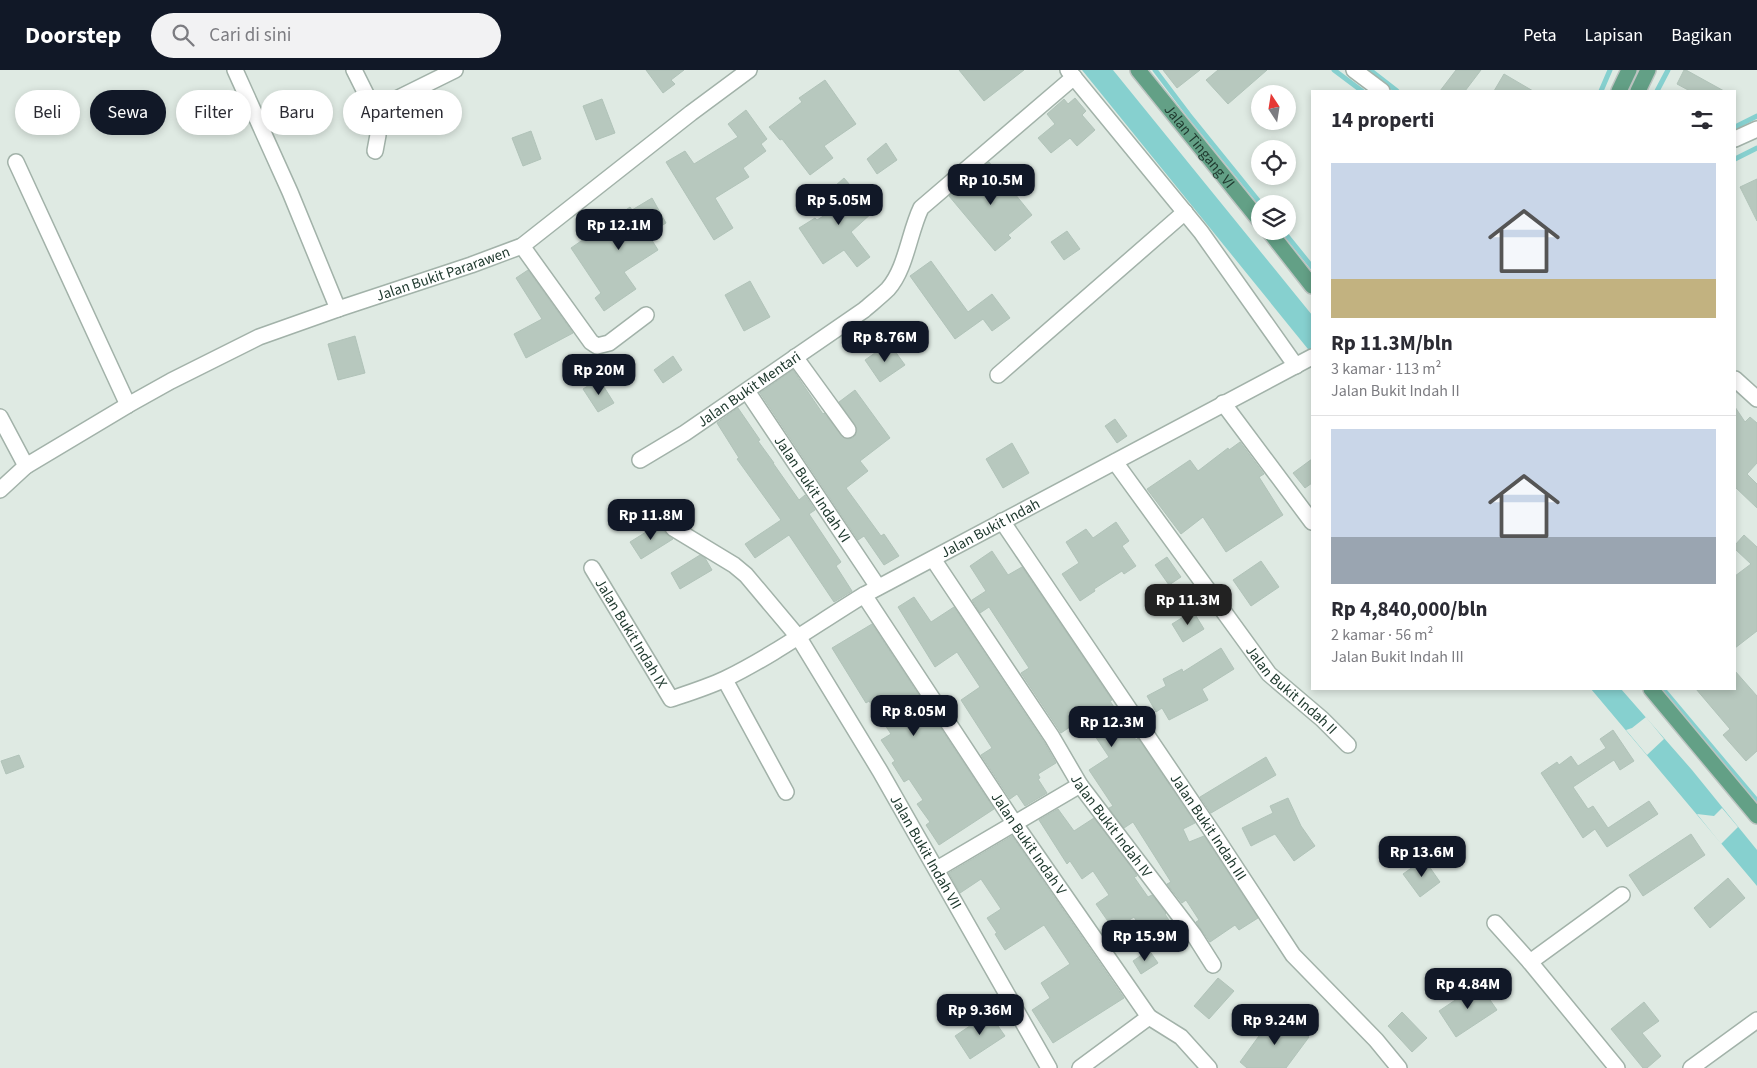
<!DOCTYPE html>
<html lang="id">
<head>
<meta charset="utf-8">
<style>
	:root { --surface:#fff; --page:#f2f2f3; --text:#2b2b33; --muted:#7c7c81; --line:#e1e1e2; --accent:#111827 }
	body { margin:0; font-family:"Source Sans 3",sans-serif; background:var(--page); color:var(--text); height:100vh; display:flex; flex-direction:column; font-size:19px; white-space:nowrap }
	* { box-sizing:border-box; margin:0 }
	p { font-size:16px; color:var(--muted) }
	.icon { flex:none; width:28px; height:28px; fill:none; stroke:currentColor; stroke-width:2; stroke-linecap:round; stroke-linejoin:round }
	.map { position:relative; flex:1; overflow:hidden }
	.sheet { position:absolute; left:1311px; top:20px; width:425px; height:600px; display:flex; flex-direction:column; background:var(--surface); border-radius:0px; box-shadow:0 2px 8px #0003 }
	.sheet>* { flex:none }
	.top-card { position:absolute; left:15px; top:20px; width:475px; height:45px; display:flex; gap:10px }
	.needle { width:32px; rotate:348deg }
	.fabs { position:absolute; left:1251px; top:15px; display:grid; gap:10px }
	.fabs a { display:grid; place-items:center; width:45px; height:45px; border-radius:50%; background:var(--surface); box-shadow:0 2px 8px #0003; font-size:25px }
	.price { position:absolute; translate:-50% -42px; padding:0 11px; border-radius:10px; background:var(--accent); color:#fff; font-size:16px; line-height:32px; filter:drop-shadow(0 1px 2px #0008) }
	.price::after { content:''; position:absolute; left:50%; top:30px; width:15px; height:11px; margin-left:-8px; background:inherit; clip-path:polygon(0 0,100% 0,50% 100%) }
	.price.current { background:#222; color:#fff }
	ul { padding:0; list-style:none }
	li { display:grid; align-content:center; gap:10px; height:265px; padding:0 20px }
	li+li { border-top:1px solid var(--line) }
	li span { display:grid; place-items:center; height:155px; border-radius:0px; color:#555 }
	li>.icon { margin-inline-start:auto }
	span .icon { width:90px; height:90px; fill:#fffc; stroke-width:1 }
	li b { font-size:21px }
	h2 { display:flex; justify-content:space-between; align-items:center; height:60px; padding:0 20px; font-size:21px }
	.tag { padding:0 18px; border-radius:22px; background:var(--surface); box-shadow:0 2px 8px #0003; font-size:18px; line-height:45px }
	.tag.current { background:var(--accent); color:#fff }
	header { display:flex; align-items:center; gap:30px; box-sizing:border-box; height:70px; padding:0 25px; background:var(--accent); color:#fff }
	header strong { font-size:24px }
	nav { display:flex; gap:28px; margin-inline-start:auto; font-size:18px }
	.search { width:350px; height:45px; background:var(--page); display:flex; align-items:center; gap:12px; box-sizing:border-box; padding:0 18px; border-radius:28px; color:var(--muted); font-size:19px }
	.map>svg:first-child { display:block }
	.water { fill:#86d0cf }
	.pier { fill:#dfeae3 }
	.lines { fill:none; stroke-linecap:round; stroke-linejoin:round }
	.stream { stroke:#86d0cf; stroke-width:5 }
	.building { fill:#b7c8be; stroke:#b1c3b9 }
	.minor-casing { stroke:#a2b2a9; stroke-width:18 }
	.major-casing { stroke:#bcc4c1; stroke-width:18 }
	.minor { stroke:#fff; stroke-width:15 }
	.major { stroke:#63a086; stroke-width:15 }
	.labels { text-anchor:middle; stroke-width:4; stroke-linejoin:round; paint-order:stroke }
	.street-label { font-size:15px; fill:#203a2f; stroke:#eff7f1 }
</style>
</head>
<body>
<header>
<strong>Doorstep</strong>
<div class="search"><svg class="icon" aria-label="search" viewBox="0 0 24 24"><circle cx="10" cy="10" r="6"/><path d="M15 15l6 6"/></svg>Cari di sini</div>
<nav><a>Peta</a><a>Lapisan</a><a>Bagikan</a></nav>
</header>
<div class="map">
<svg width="1757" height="998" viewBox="0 0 1757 998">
	<rect width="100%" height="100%" fill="#dfeae3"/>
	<path class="water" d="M1082,0H1113L1312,245V284Z
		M1591,619H1621L1692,700L1757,780V816Z"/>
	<path class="pier" d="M1646,647L1664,669L1647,685L1626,660L1632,658Z
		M1722,738L1738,757L1721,774L1697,744L1714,746Z"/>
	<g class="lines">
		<path class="stream" d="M1155,0L1189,45L1261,134
			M1334,0L1362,21
			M1370,0L1397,21
			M1601,21L1610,0
			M1657,21L1668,0
			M1735,57L1757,46
			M1735,89L1757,78
			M1283,161L1312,197
			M1663,619L1757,731"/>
	</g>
	<path class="building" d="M646,0H684L671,10L675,14L663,23Z
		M959,0H1024L984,31Z
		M1163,0H1200L1177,18Z
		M1218,0H1267L1228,34L1206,10Z
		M1456,0H1481L1465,21H1440Z
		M1684,0H1686L1724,21H1690L1677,14Z
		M1504,4L1533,21H1494Z
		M825,10L856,54L824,76L833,88L810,105L782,69L780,70L769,57L802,32L799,28Z
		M1075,28L1086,41L1082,45L1095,60L1077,76L1070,68L1051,83L1038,68L1055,54L1047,44L1064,29L1068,34Z
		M602,29L615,63L596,70L583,36Z
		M746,40L767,69L761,74L766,81L743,98L749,107L715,128L733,158L714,170L666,92L685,81L694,94L738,67L728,54Z
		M531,61L541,89L523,96L512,68Z
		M886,73L897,90L877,104L867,89Z
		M989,92L1032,145L1008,165L1011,168L995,181L949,126Z
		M844,108L873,142L851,162L870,187L857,197L844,180L823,194L799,158L815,148L817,150L838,137L826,124Z
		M1757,109V151L1740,117Z
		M652,128L666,153L648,164L658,180L624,202L636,219L604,241L595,228L601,223L571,178L630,137L632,140Z
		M1067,161L1080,179L1064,190L1051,172Z
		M931,191L968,242L992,224L1010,248L992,261L983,249L955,269L910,206Z
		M528,200L573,263L526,288L514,264L542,249L516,208Z
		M750,211L770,247L744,261L725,225Z
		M355,266L365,303L338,310L328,274Z
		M889,273L905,295L880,312L865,290Z
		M673,286L682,300L663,313L654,300Z
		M793,300L823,344L824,343L844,368L848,369L853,368L856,364L857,359L839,332L855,320L890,368L860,391L868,401L846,418L881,466L884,464L899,486L884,495L864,466L858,470L760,323Z
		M599,309L614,333L598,342L583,319Z
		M1735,337L1745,352L1750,347L1757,353V393L1747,404L1757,414V438L1735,417Z
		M738,338L760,370L758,371L774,393H773L799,430L805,425L815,440L809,444L841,492L836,496L852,521L834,532L789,465L755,488L745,474L781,450L737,389L739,388L717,353Z
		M1115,349L1127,366L1117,373L1105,356Z
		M1240,372L1264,404L1259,407L1283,445L1226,482L1203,447L1181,464L1147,419L1190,390L1198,401L1228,378L1229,380Z
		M1012,373L1029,403L1003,418L986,389Z
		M1312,389V413L1305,418L1293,403Z
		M662,452L665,463L673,469L641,489L630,472Z
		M1116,452L1129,471L1122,476L1136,496L1124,504L1122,501L1094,519L1095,521L1080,531L1062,504L1079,493L1066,472L1086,459L1093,468Z
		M1744,465L1757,477V561L1735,578V506L1751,494L1735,479V475Z
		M992,481L1008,505L1022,497L1112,630L1110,631L1136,670L1138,668L1195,753L1183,759L1189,772L1204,766L1258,848L1239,860L1235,855L1210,872L1196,852L1199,850L1186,830L1182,833L1167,814L1171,812L1133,752L1124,758L1109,738L1113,736L1089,700L1109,687L1083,648L1061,663L1021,603L1029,598L989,537L980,543L972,530L986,521L970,496Z
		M700,485L705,488L712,500L680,519L671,503Z
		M1167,487L1181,507L1169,515L1155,495Z
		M1261,491L1279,517L1251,536L1233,510Z
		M914,527L931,552L954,537L1044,672L1056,693L1038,704L1040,708L1038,709L1047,723L1025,736L1017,724L1010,729L981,685L992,678L961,630L980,617L957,582L935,597L898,537Z
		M1193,541L1204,559L1183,572L1172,554Z
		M872,554L994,739L939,775L926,755L930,752L917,734L923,730L909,709L904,712L892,693L895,691L881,670L891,664L869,631L866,633L832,578Z
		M1221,578L1234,599L1202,619L1208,630L1169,650L1162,638L1156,642L1147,626L1166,616L1163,609L1182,599L1183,602Z
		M1735,601L1757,626V681L1746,691L1723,665L1730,659L1696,619H1735Z
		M1613,660L1634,691L1620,700L1614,690L1573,717L1588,739L1593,736L1608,758L1649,731L1658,744L1607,777L1595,759L1583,768L1541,703L1557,692L1559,695L1571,686L1578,696L1606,678L1600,669Z
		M19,685L24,697L6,704L1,691Z
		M1266,687L1276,705L1211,743L1200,727Z
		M1288,728L1301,756L1315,776L1294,791L1275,764L1251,776L1242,758L1273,743L1270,736Z
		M1058,739L1074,761L1094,748L1134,801L1137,806L1134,807L1148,827L1152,825L1166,843L1165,844L1177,863L1154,878L1134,847L1114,860L1096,834L1109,825L1093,801L1082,809L1070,791L1067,794L1039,750Z
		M1691,764L1705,785L1643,826L1629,805Z
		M1012,766L1124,928L1053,973L1032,940L1050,928L1041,913L1070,894L1044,855L1005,880L995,864L997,863L987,848L1001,839L981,809L960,823L949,803Z
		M1424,789L1440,812L1420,827L1403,804Z
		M1728,808L1745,828L1710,858L1694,838Z
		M1149,880L1158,893L1141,904L1133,891Z
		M1218,908L1234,921L1209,949L1194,936Z
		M1479,914L1497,940L1456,967L1439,941Z
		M1644,932L1659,951L1642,963L1661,986L1647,998H1643L1611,959Z
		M1402,942L1427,968L1412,982L1388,956Z
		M989,943L1005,966L970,989L955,966Z
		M1275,944L1309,967L1286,998H1247L1240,992Z"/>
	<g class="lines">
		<defs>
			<g id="minor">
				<path id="s1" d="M235,0L290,122L338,239L471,195L522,176L691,43L749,0"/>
				<path d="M354,0L374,40L455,0"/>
				<path d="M1068,0L1201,162L1296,296"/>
				<path d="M1354,0L1382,21"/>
				<path d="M374,40L378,65L375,81"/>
				<path d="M1735,69L1757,59"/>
				<path d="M16,92L128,335"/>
				<path d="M522,176L591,272L597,276L609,273L646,245"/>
				<path d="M795,287L848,360"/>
				<path d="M998,305L1185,142"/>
				<path d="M1735,309L1757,329"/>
				<path id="s2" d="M747,321L878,517"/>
				<path d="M1223,333L1312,452"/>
				<path d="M0,347L26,396"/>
				<path id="s3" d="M640,390L685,363L864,240C872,233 881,226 888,219C906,199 909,163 921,138L1074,7"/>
				<path id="s4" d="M1115,392L1269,604L1322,649L1348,675"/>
				<path d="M0,420L26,396L128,335L171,311L259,267L338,239"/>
				<path id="s5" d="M1002,451L1215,766L1293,885L1376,970L1399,998"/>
				<path id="s6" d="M673,458L734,495L746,505L799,568L880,701L1049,998"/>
				<path id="s7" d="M933,489L1052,667L1080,715L1194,865L1213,895"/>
				<path id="s8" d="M592,498L671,629C689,623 708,617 725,609C774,585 818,553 864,525L1312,287"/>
				<path id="s9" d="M864,525L1015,754L1149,947L1080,998"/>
				<path d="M725,610L786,722"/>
				<path d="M937,799L1080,715"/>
				<path d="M1495,853L1530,892L1617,998"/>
				<path d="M1530,892L1622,825"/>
				<path d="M1149,947L1181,967L1209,998"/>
				<path d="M1691,998L1757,950"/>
			</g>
			<g id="major">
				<path id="s10" d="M1138,0L1260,151"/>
				<path d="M1619,21L1629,0"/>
				<path d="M1638,21L1648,0"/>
				<path d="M1269,161L1312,216"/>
				<path d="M1651,619L1757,746"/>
			</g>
		</defs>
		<use href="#minor" class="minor-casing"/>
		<use href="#major" class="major-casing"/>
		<use href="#minor" class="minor"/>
		<use href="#major" class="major"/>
	</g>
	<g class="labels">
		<g class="street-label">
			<text dy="5" stroke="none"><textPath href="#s10" startOffset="98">Jalan Tingang VI</textPath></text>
			<text dy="5" stroke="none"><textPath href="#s1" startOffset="371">Jalan Bukit Pararawen</textPath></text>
			<text dy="5" stroke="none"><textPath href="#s3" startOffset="130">Jalan Bukit Mentari</textPath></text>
			<text dy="5" stroke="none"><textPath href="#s2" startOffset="118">Jalan Bukit Indah VI</textPath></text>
			<text dy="5" stroke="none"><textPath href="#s8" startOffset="516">Jalan Bukit Indah</textPath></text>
			<text dy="5" stroke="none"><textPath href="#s8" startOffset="76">Jalan Bukit Indah IX</textPath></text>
			<text dy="5" stroke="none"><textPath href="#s4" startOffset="289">Jalan Bukit Indah II</textPath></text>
			<text dy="5" stroke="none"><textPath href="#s7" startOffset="321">Jalan Bukit Indah IV</textPath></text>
			<text dy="5" stroke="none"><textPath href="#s5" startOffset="369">Jalan Bukit Indah III</textPath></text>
			<text dy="5" stroke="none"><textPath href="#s9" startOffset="298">Jalan Bukit Indah V</textPath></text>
			<text dy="5" stroke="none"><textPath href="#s6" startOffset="418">Jalan Bukit Indah VII</textPath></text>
		</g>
	</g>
</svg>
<div class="fabs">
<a><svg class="needle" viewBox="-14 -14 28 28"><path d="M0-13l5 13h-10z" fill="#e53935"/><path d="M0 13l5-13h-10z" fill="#7c7c81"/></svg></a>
<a><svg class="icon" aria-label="locate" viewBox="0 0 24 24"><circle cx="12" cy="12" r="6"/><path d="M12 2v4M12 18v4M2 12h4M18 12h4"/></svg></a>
<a><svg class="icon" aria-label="layers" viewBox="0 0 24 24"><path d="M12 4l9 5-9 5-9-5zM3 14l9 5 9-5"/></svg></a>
</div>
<b class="price" style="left:991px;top:136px">Rp 10.5M</b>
<b class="price" style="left:839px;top:156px">Rp 5.05M</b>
<b class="price" style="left:619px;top:181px">Rp 12.1M</b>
<b class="price" style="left:885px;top:293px">Rp 8.76M</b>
<b class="price" style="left:599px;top:326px">Rp 20M</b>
<b class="price" style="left:651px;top:471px">Rp 11.8M</b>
<b class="price current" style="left:1188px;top:556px">Rp 11.3M</b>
<b class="price" style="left:914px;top:667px">Rp 8.05M</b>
<b class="price" style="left:1112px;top:678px">Rp 12.3M</b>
<b class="price" style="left:1422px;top:808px">Rp 13.6M</b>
<b class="price" style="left:1145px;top:892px">Rp 15.9M</b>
<b class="price" style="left:1468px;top:940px">Rp 4.84M</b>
<b class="price" style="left:980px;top:966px">Rp 9.36M</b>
<b class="price" style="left:1275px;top:976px">Rp 9.24M</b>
<div class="top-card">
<a class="tag">Beli</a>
<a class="tag current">Sewa</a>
<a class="tag">Filter</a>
<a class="tag">Baru</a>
<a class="tag">Apartemen</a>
</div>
<section class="sheet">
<h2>14 properti<svg class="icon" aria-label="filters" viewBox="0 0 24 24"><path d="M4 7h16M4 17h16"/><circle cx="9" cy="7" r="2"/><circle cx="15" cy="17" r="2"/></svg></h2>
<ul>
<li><span style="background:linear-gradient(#c9d6e8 75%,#c2b280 0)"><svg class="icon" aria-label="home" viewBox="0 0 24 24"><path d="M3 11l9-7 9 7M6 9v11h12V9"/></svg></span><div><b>Rp 11.3M/bln</b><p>3 kamar · 113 m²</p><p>Jalan Bukit Indah II</p></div></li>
<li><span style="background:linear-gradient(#c9d6e8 70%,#9aa5b1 0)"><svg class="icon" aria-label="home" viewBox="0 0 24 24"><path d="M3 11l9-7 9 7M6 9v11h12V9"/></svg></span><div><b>Rp 4,840,000/bln</b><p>2 kamar · 56 m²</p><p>Jalan Bukit Indah III</p></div></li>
</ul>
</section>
</div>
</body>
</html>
